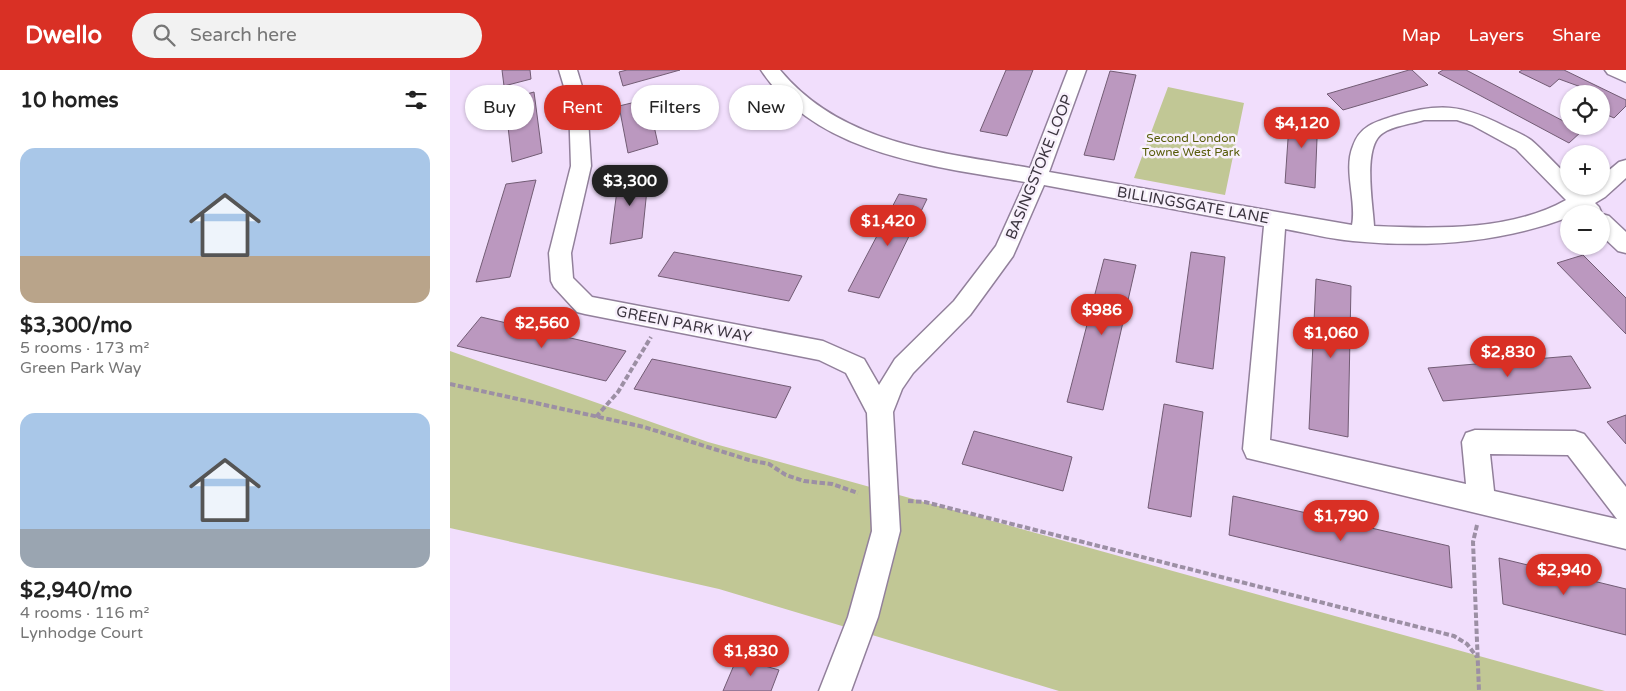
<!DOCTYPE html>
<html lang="en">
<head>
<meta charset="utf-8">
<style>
	:root { --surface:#fff; --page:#f2f2f2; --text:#222; --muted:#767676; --accent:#d93025 }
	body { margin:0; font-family:"Varela Round",sans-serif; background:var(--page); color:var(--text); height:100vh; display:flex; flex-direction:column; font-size:19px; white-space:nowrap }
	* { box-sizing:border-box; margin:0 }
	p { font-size:16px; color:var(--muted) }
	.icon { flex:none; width:28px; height:28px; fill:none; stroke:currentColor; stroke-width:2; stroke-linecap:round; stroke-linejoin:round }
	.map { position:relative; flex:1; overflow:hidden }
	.drawer { display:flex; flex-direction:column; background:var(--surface); width:450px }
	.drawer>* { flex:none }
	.hud { position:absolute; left:15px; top:15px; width:475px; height:45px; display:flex; gap:10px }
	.fabs { position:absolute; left:1110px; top:15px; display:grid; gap:10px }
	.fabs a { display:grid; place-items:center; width:50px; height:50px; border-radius:50%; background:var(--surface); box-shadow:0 1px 4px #0004; font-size:25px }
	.price { position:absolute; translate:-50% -42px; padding:0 11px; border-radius:18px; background:var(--accent); color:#fff; font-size:16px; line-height:32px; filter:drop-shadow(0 1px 2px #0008) }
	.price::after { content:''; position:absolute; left:50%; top:30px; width:15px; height:11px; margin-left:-8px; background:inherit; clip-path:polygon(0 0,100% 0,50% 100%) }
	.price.active { background:#222; color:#fff }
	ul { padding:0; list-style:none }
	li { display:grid; align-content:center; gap:10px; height:265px; padding:0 20px }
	li span { display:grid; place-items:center; height:155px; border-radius:15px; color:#555 }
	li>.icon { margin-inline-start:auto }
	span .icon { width:90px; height:90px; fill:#fffc; stroke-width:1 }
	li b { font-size:21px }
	h2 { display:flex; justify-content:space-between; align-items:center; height:60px; padding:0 20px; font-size:21px }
	.chip { padding:0 18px; border-radius:22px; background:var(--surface); box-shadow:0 1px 4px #0004; font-size:18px; line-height:45px }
	.chip.active { background:var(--accent); color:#fff }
	header { display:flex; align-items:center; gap:30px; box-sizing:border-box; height:70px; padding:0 25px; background:var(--accent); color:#fff }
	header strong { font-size:24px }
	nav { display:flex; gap:28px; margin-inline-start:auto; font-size:18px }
	.search { width:350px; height:45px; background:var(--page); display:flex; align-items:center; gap:12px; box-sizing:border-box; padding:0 18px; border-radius:28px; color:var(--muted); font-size:19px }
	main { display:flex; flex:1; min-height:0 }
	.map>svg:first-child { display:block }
	.green { fill:#c1c795 }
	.building { fill:#bb98bf; stroke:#725c74 }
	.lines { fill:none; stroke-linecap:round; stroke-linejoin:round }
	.minor-casing { stroke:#92809b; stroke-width:3 }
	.path { stroke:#9c8fa4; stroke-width:4; stroke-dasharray:5.5 2.5; stroke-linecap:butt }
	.minor { fill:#fff; fill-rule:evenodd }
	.labels { text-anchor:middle; stroke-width:5; stroke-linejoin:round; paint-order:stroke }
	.far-park-label { font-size:12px; fill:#575c09; stroke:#f8f0fc }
	.street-label { font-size:15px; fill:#3b343f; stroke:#f8f0fc }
</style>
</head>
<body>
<header>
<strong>Dwello</strong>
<div class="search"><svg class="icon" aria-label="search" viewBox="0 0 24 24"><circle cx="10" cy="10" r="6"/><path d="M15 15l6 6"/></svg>Search here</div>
<nav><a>Map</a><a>Layers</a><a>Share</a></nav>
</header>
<main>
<section class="drawer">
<h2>10 homes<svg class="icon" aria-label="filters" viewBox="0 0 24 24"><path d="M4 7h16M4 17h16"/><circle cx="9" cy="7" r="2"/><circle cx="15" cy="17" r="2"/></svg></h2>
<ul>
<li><span style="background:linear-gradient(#a9c7e8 70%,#b9a48a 0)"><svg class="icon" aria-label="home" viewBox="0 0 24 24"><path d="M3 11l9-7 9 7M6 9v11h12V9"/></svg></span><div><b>$3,300/mo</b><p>5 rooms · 173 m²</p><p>Green Park Way</p></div></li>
<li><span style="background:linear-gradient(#a9c7e8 75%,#9aa5b1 0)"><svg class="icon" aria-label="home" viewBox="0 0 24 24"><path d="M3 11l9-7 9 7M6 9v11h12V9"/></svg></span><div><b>$2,940/mo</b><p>4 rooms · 116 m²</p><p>Lynhodge Court</p></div></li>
</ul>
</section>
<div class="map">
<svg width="1176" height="621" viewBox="0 0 1176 621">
	<rect width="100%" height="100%" fill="#f1defc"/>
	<path class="green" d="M718,17L794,33L775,125L684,108Z
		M0,281L258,372L1155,621H609L269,519L0,458Z"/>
	<path class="building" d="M52,0H80L81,9L54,16Z
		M177,0H230L173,16L169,2Z
		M556,0H583L557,66L530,61Z
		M959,0H962L978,15L893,40L877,24Z
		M993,0H1016L1119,54V56H1124L1132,61L1119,73L988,3Z
		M1072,0H1114L1176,30V36L1164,48L1151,42V34L1155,31L1151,29V24H1123L1131,17L1109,9L1100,17L1069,2Z
		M660,1L686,5L664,90L634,85Z
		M84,22L92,83L62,92L55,30Z
		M198,29L208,74L178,83L169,36Z
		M840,40L868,44L865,118L835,113Z
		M199,100L192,168L160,174L169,105Z
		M86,110L60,207L26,212L56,114Z
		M449,124L477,129L429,228L398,221Z
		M224,182L352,206L339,231L208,206Z
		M741,182L775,187L763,299L726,292Z
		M1133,185L1176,228V264L1107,193Z
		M654,189L686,195L653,340L617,332Z
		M866,209L901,216L898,367L859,359Z
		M31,247L176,281L156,311L7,276Z
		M1121,286L1141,318L993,331L978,298Z
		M202,289L341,317L326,348L184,319Z
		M714,334L753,342L741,447L698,438Z
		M1176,345V374L1157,352Z
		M524,361L622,387L613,421L512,394Z
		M783,426L999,476L1002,518L779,465Z
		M1049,488L1176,519V565L1053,534Z
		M287,588L329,600L321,621H273Z"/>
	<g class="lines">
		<defs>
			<path id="minor" d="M109,0H127L137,33L141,96L121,183L123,208L142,227L373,271L414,289L429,315L445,289L504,231L546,176L575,112C483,96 367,85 311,0H330C392,75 491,82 580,98L618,0H636L599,102L902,155C907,131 893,100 903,76C910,56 925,52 944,46C989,33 1011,34 1054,56C1062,60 1073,64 1081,70C1094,81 1106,95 1119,107V116H1128L1132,121L1140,116H1151V107L1169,92L1176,90V108L1155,127L1145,133L1149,137L1152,144L1159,146L1176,162V183L1168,181L1151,165V144L1128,142L1119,144V147C1050,173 977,178 903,171C880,169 857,163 835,159L820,370L1016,414L1012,372L1016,363L1025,360L1125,361L1134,364L1176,417V479L797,388L793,379L814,156L594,115L563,186L520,245L463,303L452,319L443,342L450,461L428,547L401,621H369L398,547L422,461L417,343L396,303L369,290L135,244L127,242L104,217L101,211L99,183L121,96L119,33ZM974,50H1007L1022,55L1066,79L1116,130C1061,161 986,159 924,156C923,134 912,76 933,63C943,56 961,54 974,50ZM1040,384L1118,385L1167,449L1044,421Z
				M1155,0H1176V12L1158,4Z"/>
		</defs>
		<use href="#minor" class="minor-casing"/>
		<path class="path" d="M0,314L194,357L299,390L319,394L336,405L354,411L382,414L408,423
			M146,347L168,322L201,267
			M458,431L475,432L1004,566L1017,574L1027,587
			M1027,455L1023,472L1029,621"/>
		<use href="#minor" class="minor"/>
	</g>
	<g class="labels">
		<g class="far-park-label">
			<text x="741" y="72">Second London<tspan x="741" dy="14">Towne West Park</tspan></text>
		</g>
		<g class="street-label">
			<text transform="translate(589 97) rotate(-68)" y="5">BASINGSTOKE LOOP</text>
			<text transform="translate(743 135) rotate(10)" y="5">BILLINGSGATE LANE</text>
			<text transform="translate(234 254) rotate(11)" y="5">GREEN PARK WAY</text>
		</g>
	</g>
</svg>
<div class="fabs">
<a><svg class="icon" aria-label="locate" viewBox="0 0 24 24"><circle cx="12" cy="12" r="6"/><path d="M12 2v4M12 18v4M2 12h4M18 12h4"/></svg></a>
<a>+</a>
<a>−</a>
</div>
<b class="price" style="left:852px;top:79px">$4,120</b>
<b class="price active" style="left:180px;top:137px">$3,300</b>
<b class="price" style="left:438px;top:177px">$1,420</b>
<b class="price" style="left:652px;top:266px">$986</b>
<b class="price" style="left:92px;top:279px">$2,560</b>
<b class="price" style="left:881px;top:289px">$1,060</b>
<b class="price" style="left:1058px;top:308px">$2,830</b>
<b class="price" style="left:891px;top:472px">$1,790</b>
<b class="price" style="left:1114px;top:526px">$2,940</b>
<b class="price" style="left:301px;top:607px">$1,830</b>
<div class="hud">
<a class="chip">Buy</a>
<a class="chip active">Rent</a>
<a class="chip">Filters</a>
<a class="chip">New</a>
</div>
</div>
</main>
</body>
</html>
